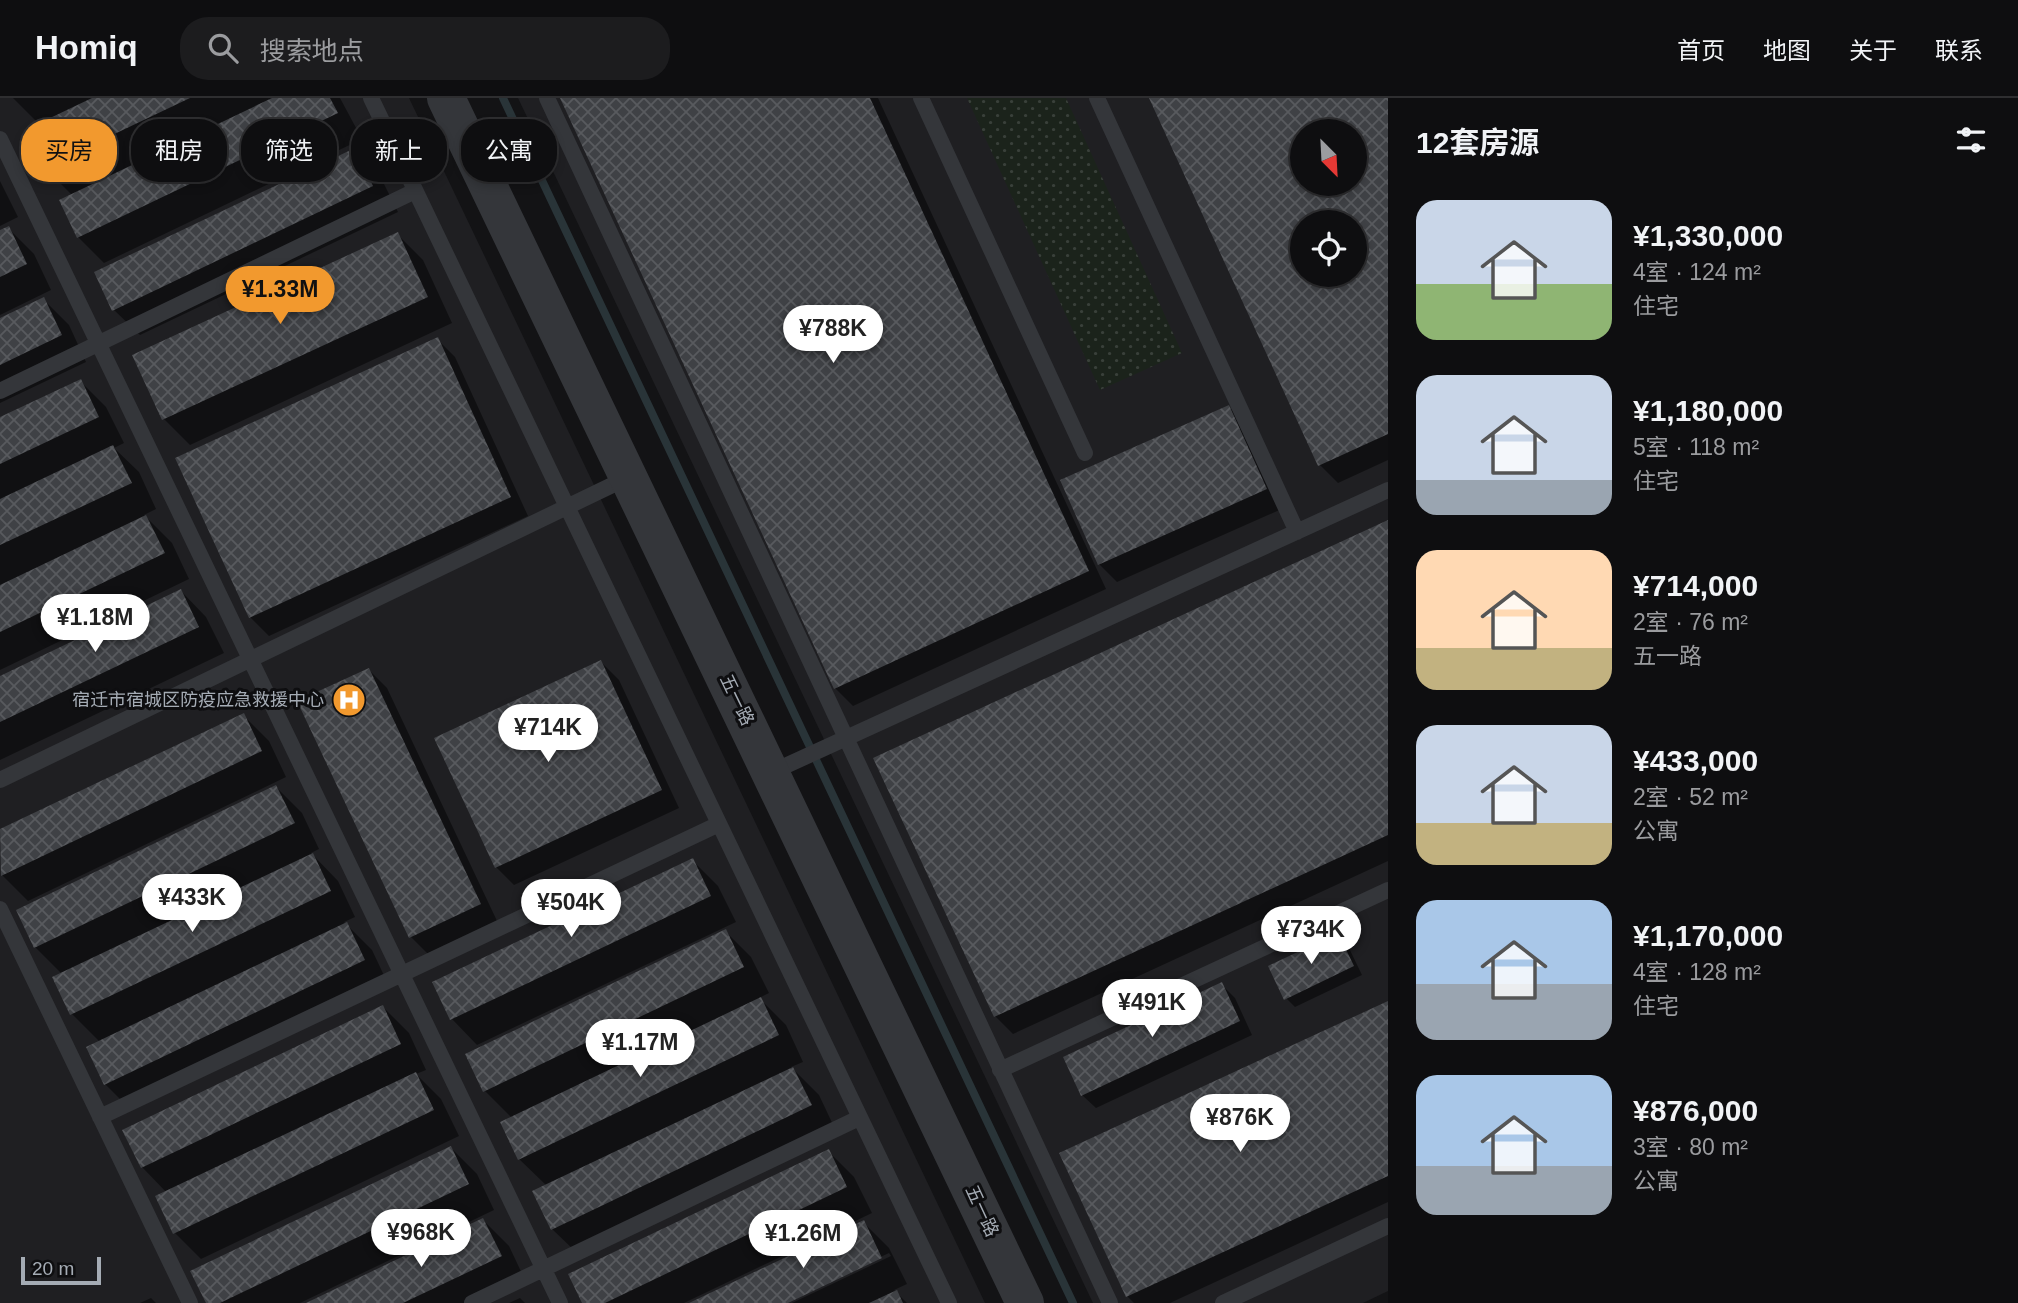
<!DOCTYPE html>
<html lang="zh">
<head>
<meta charset="utf-8">
<style>
	:root { --surface:#0e0e10; --page:#1c1c1e; --text:#f1f3f6; --muted:#9b9c9f; --line:#2e2e30; --accent:#f2992e }
	body { margin:0; font-family:Helvetica,"Noto Sans SC",sans-serif; background:var(--page); color:var(--text); height:100vh; display:flex; flex-direction:column; font-size:26px; white-space:nowrap }
	* { box-sizing:border-box; margin:0 }
	p { font-size:23px; color:var(--muted) }
	.icon { flex:none; width:38px; height:38px; fill:none; stroke:currentColor; stroke-width:2; stroke-linecap:round; stroke-linejoin:round }
	.map { position:relative; flex:1; overflow:hidden }
	.drawer { display:flex; flex-direction:column; background:var(--surface); width:630px }
	.drawer>* { flex:none }
	.banner { position:absolute; left:21px; top:21px; width:665px; height:63px; display:flex; gap:14px }
	.needle { width:46px; rotate:156deg }
	.fabs { position:absolute; left:1290px; top:21px; display:grid; gap:14px }
	.fabs a { display:grid; place-items:center; width:77px; height:77px; border-radius:50%; background:var(--surface); box-shadow:0 4px 10px #0003,0 0 0 2px var(--line); font-size:35px }
	.scale { position:absolute; left:21px; bottom:18px; width:80px; box-sizing:border-box; padding-left:7px; border:4px solid #a5acb5; border-top:0; font-size:19px; line-height:24px; white-space:nowrap; color:#a5acb5; -webkit-text-stroke:5px #0e0e10; paint-order:stroke }
	.price { position:absolute; translate:-50% -60px; padding:0 16px; border-radius:24px; background:#fff; color:#222; font-size:23px; line-height:46px; filter:drop-shadow(0 2px 4px #0008) }
	.price::after { content:''; position:absolute; left:50%; top:42px; width:21px; height:16px; margin-left:-10px; background:inherit; clip-path:polygon(0 0,100% 0,50% 100%) }
	.price.active { background:var(--accent); color:#111 }
	ul { padding:0; list-style:none }
	li { display:flex; align-items:center; gap:21px; height:175px; padding:0 28px }
	li span { display:grid; place-items:center; flex:none; width:196px; height:140px; border-radius:21px; color:#555 }
	li>.icon { margin-inline-start:auto }
	span .icon { width:84px; height:84px; fill:#fffc; stroke-width:1 }
	li b { font-size:30px }
	h2 { display:flex; justify-content:space-between; align-items:center; height:84px; padding:0 28px; font-size:30px }
	.chip { padding:0 24px; border-radius:28px; background:var(--surface); box-shadow:0 4px 10px #0003,0 0 0 2px var(--line); font-size:24px; line-height:63px }
	.chip.active { background:var(--accent); color:#111 }
	header { display:flex; align-items:center; gap:42px; box-sizing:border-box; height:98px; padding:0 35px; background:var(--surface); border-bottom:2px solid var(--line) }
	header strong { font-size:33px }
	nav { display:flex; gap:38px; margin-inline-start:auto; font-size:24px }
	.search { width:490px; height:63px; background:var(--page); display:flex; align-items:center; gap:18px; box-sizing:border-box; padding:0 24px; border-radius:28px; color:var(--muted); font-size:26px }
	main { display:flex; flex:1; min-height:0 }
	.map>svg:first-child { display:block }
	.built { fill:#1f1f22; fill-rule:evenodd }
	.grass { fill:url(#grass-dots) }
	.shadow { fill:#0007; fill-rule:evenodd }
	.lines { fill:none; stroke-linecap:round; stroke-linejoin:round }
	.stream { stroke:#293438; stroke-width:8 }
	.building { fill:url(#building-cross-hatch); fill-rule:evenodd }
	.service { stroke:#34363a; stroke-width:16 }
	.tertiary { stroke:#34363a; stroke-width:38 }
	.labels { text-anchor:middle; stroke-width:6; stroke-linejoin:round; paint-order:stroke }
	.poi-label { font-size:18px; fill:#a5acb5; stroke:#0e0e10; text-anchor:end }
	.street-label { font-size:18px; fill:#a5acb5; stroke:#0e0e10 }
</style>
</head>
<body>
<header>
<strong>Homiq</strong>
<div class="search"><svg class="icon" aria-label="search" viewBox="0 0 24 24"><circle cx="10" cy="10" r="6"/><path d="M15 15l6 6"/></svg>搜索地点</div>
<nav><a>首页</a><a>地图</a><a>关于</a><a>联系</a></nav>
</header>
<main>
<div class="map">
<svg width="1388" height="1205" viewBox="0 0 1388 1205">
	<defs>
		<pattern id="grass-dots" width="8" height="8" patternUnits="userSpaceOnUse" patternTransform="scale(1.75)"><rect width="8" height="8" fill="#1b231b"/><path d="M2 2h.1M6 6h.1" fill="none" stroke="#39403a" stroke-width="1.8" stroke-linecap="round"/></pattern>
		<pattern id="building-cross-hatch" width="8" height="8" patternUnits="userSpaceOnUse" patternTransform="scale(1.75)"><rect width="8" height="8" fill="#3f4145"/><path d="M0 0l8 8M0 8l8-8" fill="none" stroke="#585a5e"/></pattern>
	</defs>
	<rect width="100%" height="100%" fill="#131315"/>
	<path class="built" d="M0,0H409L985,1205H0Z
		M518,0H1388V1193L1363,1205H1093ZM1302,33H1354V86H1302ZM1302,124H1354V177H1302Z"/>
	<path class="grass" d="M967,0H1066L1182,255L1100,292Z"/>
	<path class="shadow" d="M13,0H340L362,41L104,165L78,139L72,97L44,69L40,27Z
		M562,0H878L1106,491L853,608L835,590Z
		M1151,0H1388V362L1338,385L1320,367ZM1302,33H1354V86H1302ZM1302,124H1354V177H1302Z
		M355,52L380,78L398,114L140,237L114,212Z
		M0,83L18,119L0,128Z
		M8,130L34,156L51,192L0,217V134Z
		M397,136L423,162L452,225L190,347L164,321L134,258Z
		M43,201L69,227L86,264L0,305V222Z
		M437,241L455,259L528,418L269,538L250,519L177,361Z
		M80,283L106,309L124,345L114,350L139,374L156,411L144,417L172,445L189,481L0,572V321Z
		M1229,309L1247,327L1284,410L1117,484L1099,466Z
		M1388,424V763L1013,936L995,918Z
		M181,493L206,519L224,555L0,662V580Z
		M601,564L619,582L679,710L514,787L496,769Z
		M369,572L387,590L498,825L429,857L411,839Z
		M243,617L269,643L286,679L28,803L2,777L0,733Z
		M276,689L302,715L319,751L311,755L338,783L355,819L344,824L372,852L389,888L131,1012L105,986L100,944L72,916L62,876L35,849Z
		M692,762L718,788L736,824L477,947L452,921L434,885Z
		M725,833L751,859L769,895L759,900L786,927L803,964L791,969L819,997L836,1033L578,1156L552,1131L547,1088L519,1061L512,1020L485,993Z
		M1338,837L1347,846L1362,877L1295,909L1286,900Z
		M1221,886L1235,900L1252,937L1096,1010L1082,997Z
		M1388,905V1104L1170,1205H1134L1127,1198Z
		M383,909L409,935L426,972L416,976L441,1001L459,1038L201,1161L175,1135L158,1099L167,1095L142,1069Z
		M451,1050L477,1076L494,1112L300,1205H208Z
		M828,1053L854,1079L872,1115L684,1205H584Z
		M483,1122L509,1148L526,1184L482,1205H310Z
		M863,1124L889,1150L907,1186L894,1192L907,1205H792L891,1158L889,1155L783,1205H693Z
		M151,1200L156,1205H140Z
		M520,1200L525,1205H509Z"/>
	<g class="lines">
		<path class="stream" d="M503,0L1073,1205"/>
	</g>
	<path class="building" d="M92,0H190L43,70L25,32Z
		M272,0H330L338,15L77,140L59,102Z
		M560,0H870L1089,473L834,591Z
		M1149,0H1388V336L1318,368ZM1302,33H1354V86H1302ZM1302,124H1354V177H1302Z
		M355,50L373,88L112,213L94,174Z
		M9,128L27,166L0,179V132Z
		M398,134L428,199L162,322L132,257Z
		M44,199L62,237L0,267V220Z
		M438,239L511,399L249,520L175,360Z
		M81,281L99,319L0,366V319Z
		M1229,307L1267,391L1098,467L1060,382Z
		M113,347L132,385L0,447V401Z
		M146,417L165,455L0,534V487Z
		M1388,422V737L994,919L873,660Z
		M181,491L199,529L0,624V578Z
		M601,562L662,692L495,770L434,640Z
		M369,570L481,806L409,840L297,603Z
		M244,615L262,653L1,778L0,731Z
		M276,687L295,725L34,850L16,812Z
		M313,755L331,793L70,917L52,879Z
		M693,760L711,798L450,922L432,884Z
		M347,824L365,862L104,987L86,949Z
		M726,831L744,869L483,994L465,956Z
		M1338,835L1354,868L1284,902L1268,868Z
		M1222,884L1240,923L1081,998L1063,959Z
		M761,899L779,937L518,1062L500,1024Z
		M1388,903V1078L1126,1199L1059,1055Z
		M383,907L401,946L141,1070L122,1032Z
		M793,969L812,1007L551,1132L532,1093Z
		M416,974L434,1012L173,1136L155,1098Z
		M451,1048L469,1086L220,1205H206L190,1173Z
		M829,1051L847,1089L605,1205H582L568,1176Z
		M483,1120L502,1158L403,1205H306Z
		M864,1122L882,1160L788,1205H689Z
		M897,1192L903,1205H869Z"/>
	<g class="lines">
		<path class="service" d="M371,0L949,1205
			M547,0L1110,1205
			M921,0L1085,355
			M1097,0L1297,434
			M0,41L560,1205
			M0,293L415,93
			M772,674L1388,392
			M0,682L629,379
			M0,811L190,1205
			M1000,972L1388,792
			M100,1019L719,726
			M472,1205L859,1020
			M1223,1205L1388,1128"/>
		<path class="tertiary" d="M446,0L1025,1205"/>
	</g>
	<defs>
		<symbol id="hospital-disc" viewBox="-11 -11 22 22"><circle r="9.5" fill="#f2992e" stroke="#0e0e10"/><path d="M-5-5h3v3.5h4V-5h3V5h-3V1.5h-4V5h-3Z" fill="#fff"/></symbol>
	</defs>
	<g fill-rule="evenodd">
		<use href="#hospital-disc" x="330" y="583" width="38" height="38"/>
	</g>
	<g class="labels">
		<g class="poi-label">
			<text x="324" y="608">宿迁市宿城区防疫应急救援中心</text>
		</g>
		<g class="street-label">
			<text transform="translate(737 602) rotate(64)" y="6">五一路</text>
			<text transform="translate(982 1113) rotate(65)" y="6">五一路</text>
		</g>
	</g>
</svg>
<div class="fabs">
<a><svg class="needle" viewBox="-14 -14 28 28"><path d="M0-13l5 13h-10z" fill="#e53935"/><path d="M0 13l5-13h-10z" fill="#9b9c9f"/></svg></a>
<a><svg class="icon" aria-label="locate" viewBox="0 0 24 24"><circle cx="12" cy="12" r="6"/><path d="M12 2v4M12 18v4M2 12h4M18 12h4"/></svg></a>
</div>
<div class="scale">20 m</div>
<b class="price active" style="left:280px;top:228px">¥1.33M</b>
<b class="price" style="left:833px;top:267px">¥788K</b>
<b class="price" style="left:95px;top:556px">¥1.18M</b>
<b class="price" style="left:548px;top:666px">¥714K</b>
<b class="price" style="left:192px;top:836px">¥433K</b>
<b class="price" style="left:571px;top:841px">¥504K</b>
<b class="price" style="left:1311px;top:868px">¥734K</b>
<b class="price" style="left:1152px;top:941px">¥491K</b>
<b class="price" style="left:640px;top:981px">¥1.17M</b>
<b class="price" style="left:1240px;top:1056px">¥876K</b>
<b class="price" style="left:421px;top:1171px">¥968K</b>
<b class="price" style="left:803px;top:1172px">¥1.26M</b>
<div class="banner">
<a class="chip active">买房</a>
<a class="chip">租房</a>
<a class="chip">筛选</a>
<a class="chip">新上</a>
<a class="chip">公寓</a>
</div>
</div>
<section class="drawer">
<h2>12套房源<svg class="icon" aria-label="filters" viewBox="0 0 24 24"><path d="M4 7h16M4 17h16"/><circle cx="9" cy="7" r="2"/><circle cx="15" cy="17" r="2"/></svg></h2>
<ul>
<li><span style="background:linear-gradient(#c9d6e8 60%,#8fb573 0)"><svg class="icon" aria-label="home" viewBox="0 0 24 24"><path d="M3 11l9-7 9 7M6 9v11h12V9"/></svg></span><div><b>¥1,330,000</b><p>4室 · 124 m²</p><p>住宅</p></div></li>
<li><span style="background:linear-gradient(#c9d6e8 75%,#9aa5b1 0)"><svg class="icon" aria-label="home" viewBox="0 0 24 24"><path d="M3 11l9-7 9 7M6 9v11h12V9"/></svg></span><div><b>¥1,180,000</b><p>5室 · 118 m²</p><p>住宅</p></div></li>
<li><span style="background:linear-gradient(#ffd9b3 70%,#c2b280 0)"><svg class="icon" aria-label="home" viewBox="0 0 24 24"><path d="M3 11l9-7 9 7M6 9v11h12V9"/></svg></span><div><b>¥714,000</b><p>2室 · 76 m²</p><p>五一路</p></div></li>
<li><span style="background:linear-gradient(#c9d6e8 70%,#c2b280 0)"><svg class="icon" aria-label="home" viewBox="0 0 24 24"><path d="M3 11l9-7 9 7M6 9v11h12V9"/></svg></span><div><b>¥433,000</b><p>2室 · 52 m²</p><p>公寓</p></div></li>
<li><span style="background:linear-gradient(#a9c7e8 60%,#9aa5b1 0)"><svg class="icon" aria-label="home" viewBox="0 0 24 24"><path d="M3 11l9-7 9 7M6 9v11h12V9"/></svg></span><div><b>¥1,170,000</b><p>4室 · 128 m²</p><p>住宅</p></div></li>
<li><span style="background:linear-gradient(#a9c7e8 65%,#9aa5b1 0)"><svg class="icon" aria-label="home" viewBox="0 0 24 24"><path d="M3 11l9-7 9 7M6 9v11h12V9"/></svg></span><div><b>¥876,000</b><p>3室 · 80 m²</p><p>公寓</p></div></li>
</ul>
</section>
</main>
</body>
</html>
